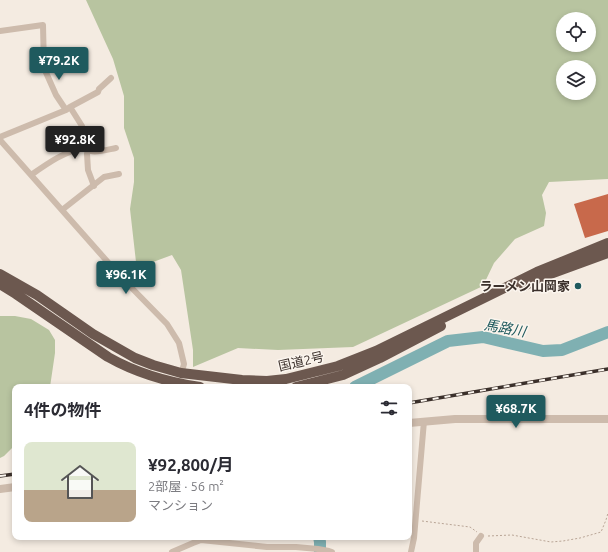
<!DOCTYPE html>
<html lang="ja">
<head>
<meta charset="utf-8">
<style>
	:root { --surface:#fff; --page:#f2f2f3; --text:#2b2b33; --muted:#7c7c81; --accent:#1f5a5e }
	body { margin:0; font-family:Ubuntu,"Noto Sans JP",sans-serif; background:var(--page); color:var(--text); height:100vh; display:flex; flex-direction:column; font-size:15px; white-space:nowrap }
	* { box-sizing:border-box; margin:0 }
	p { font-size:13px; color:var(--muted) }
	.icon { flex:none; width:22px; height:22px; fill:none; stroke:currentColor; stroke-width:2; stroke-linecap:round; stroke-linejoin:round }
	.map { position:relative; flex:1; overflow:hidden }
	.drawer { position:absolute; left:12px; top:384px; width:400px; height:156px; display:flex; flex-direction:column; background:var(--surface); border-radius:8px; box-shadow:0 2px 6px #0003 }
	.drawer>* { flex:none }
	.tools { position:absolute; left:556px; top:12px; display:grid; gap:8px }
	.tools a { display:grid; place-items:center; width:40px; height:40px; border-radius:50%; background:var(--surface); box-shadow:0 2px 6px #0003; font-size:20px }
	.price { position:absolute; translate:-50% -34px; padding:0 9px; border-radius:4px; background:var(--accent); color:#fff; font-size:13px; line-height:26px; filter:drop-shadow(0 1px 2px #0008) }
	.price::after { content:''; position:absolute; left:50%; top:24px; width:12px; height:9px; margin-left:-6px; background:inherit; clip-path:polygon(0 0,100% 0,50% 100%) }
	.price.selected { background:#222; color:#fff }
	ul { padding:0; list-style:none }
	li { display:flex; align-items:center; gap:12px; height:100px; padding:0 12px }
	li span { display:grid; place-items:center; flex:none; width:112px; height:80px; border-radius:8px; color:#555 }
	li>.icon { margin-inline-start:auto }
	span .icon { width:48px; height:48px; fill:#fffc; stroke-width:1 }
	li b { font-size:17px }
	h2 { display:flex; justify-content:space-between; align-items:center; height:48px; padding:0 12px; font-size:17px }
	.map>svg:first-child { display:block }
	.green { fill:#b8c4a0; fill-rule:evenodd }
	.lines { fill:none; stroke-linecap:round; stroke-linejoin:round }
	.river { stroke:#7fb0b2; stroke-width:12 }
	.building { fill:#c8694b }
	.path { stroke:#b9a596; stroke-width:1; stroke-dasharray:2 2; stroke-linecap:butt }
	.minor { stroke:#cdbbac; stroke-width:6 }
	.tertiary { stroke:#cdbbac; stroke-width:8 }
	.trunk { stroke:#6c584f; stroke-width:10 }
	.rail-casing { stroke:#3b302b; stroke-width:3.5 }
	.rail { stroke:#fbf5ee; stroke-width:2; stroke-dasharray:6; stroke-linecap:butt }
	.poi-dot { fill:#1f5a5e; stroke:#fbf5ee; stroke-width:1.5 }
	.labels { text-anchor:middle; stroke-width:3; stroke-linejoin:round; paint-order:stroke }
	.poi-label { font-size:13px; font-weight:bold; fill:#3b302b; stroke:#fbf5ee; text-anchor:end }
	.street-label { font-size:13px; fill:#3b302b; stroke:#fbf5ee }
	.water-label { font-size:14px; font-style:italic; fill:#1f5a5e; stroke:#fbf5ee }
</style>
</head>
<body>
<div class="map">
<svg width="608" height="552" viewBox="0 0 608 552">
	<rect width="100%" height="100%" fill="#f4ebe1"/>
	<path class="green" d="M86,0H608V179L549,182L542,195L546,213L544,226L515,239L494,263L483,286L353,347L278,350L238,348L193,367V350L181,270L172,255L145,265L136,262L130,209L134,182V158L124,128V96L113,59ZM563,19H589V45H563ZM563,67H589V93H563Z
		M0,316H15L31,319L49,330L55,340V353L50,387H15V445L4,456L0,458Z"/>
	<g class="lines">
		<path class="river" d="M355,387L448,341L483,337L543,351L562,350L608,332
			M319,537L320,542V552"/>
	</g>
	<path class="building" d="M608,194V231L585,238L574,204Z"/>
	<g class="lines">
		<path class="path" d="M422,521L470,527L477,532
			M488,536L512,535L551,542L563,541L580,538L601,532L606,520L608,513"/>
		<path class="minor" d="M0,31L43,25L44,68L56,95L66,110L70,107L82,126L88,148L87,154L88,170L94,186
			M70,107L98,92L99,89L111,78
			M0,137L66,110
			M0,140L121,277L167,324L179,343L184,364L181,375
			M31,175C48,163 65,151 86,147C88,148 89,150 91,151C97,153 110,149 116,148
			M62,210L104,177L119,174
			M201,540L267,547H296L318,549L329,551L332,552
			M172,552L193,543L201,540V537
			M411,552L414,538L424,421
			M476,552V543L481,536"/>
		<path class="tertiary" d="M409,423L455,419H608
			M0,489L15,487"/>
		<path class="trunk" d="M0,274L37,295L93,334L135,358L153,365L181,373L242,380L267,381L286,379L338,366L376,351L537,272L608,243
			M0,284L16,294L108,357C138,374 167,382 200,387
			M524,286L542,277L608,253
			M296,387L343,375L380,358L441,326"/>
		<defs>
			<path id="rail" d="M409,403L608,369
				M0,476L15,474"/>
		</defs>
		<use href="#rail" class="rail-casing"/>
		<use href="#rail" class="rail"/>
	</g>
	<circle class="poi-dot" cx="578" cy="286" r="4"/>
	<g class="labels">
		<g class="poi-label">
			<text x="570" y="291">ラーメン山岡家</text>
		</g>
		<g class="street-label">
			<text transform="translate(301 361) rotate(-13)" y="5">国道2号</text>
		</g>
		<g class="water-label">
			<text transform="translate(505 328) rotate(10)" y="5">馬路川</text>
		</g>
	</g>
</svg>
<div class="tools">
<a><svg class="icon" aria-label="locate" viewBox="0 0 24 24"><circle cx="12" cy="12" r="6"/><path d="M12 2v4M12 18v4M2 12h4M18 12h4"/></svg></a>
<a><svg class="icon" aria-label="layers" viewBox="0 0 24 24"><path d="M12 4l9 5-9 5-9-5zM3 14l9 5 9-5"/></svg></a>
</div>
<b class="price" style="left:59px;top:81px">¥79.2K</b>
<b class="price selected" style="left:75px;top:160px">¥92.8K</b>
<b class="price" style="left:126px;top:295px">¥96.1K</b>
<b class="price" style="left:516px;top:429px">¥68.7K</b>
<section class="drawer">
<h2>4件の物件<svg class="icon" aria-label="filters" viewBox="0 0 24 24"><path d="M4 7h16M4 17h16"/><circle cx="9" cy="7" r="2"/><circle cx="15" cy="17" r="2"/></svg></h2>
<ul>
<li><span style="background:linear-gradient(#dfe7d0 60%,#b9a48a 0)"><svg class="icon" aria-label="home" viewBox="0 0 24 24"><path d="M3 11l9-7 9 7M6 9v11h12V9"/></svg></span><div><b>¥92,800/月</b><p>2部屋 · 56 m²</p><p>マンション</p></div></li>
</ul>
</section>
</div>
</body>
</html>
